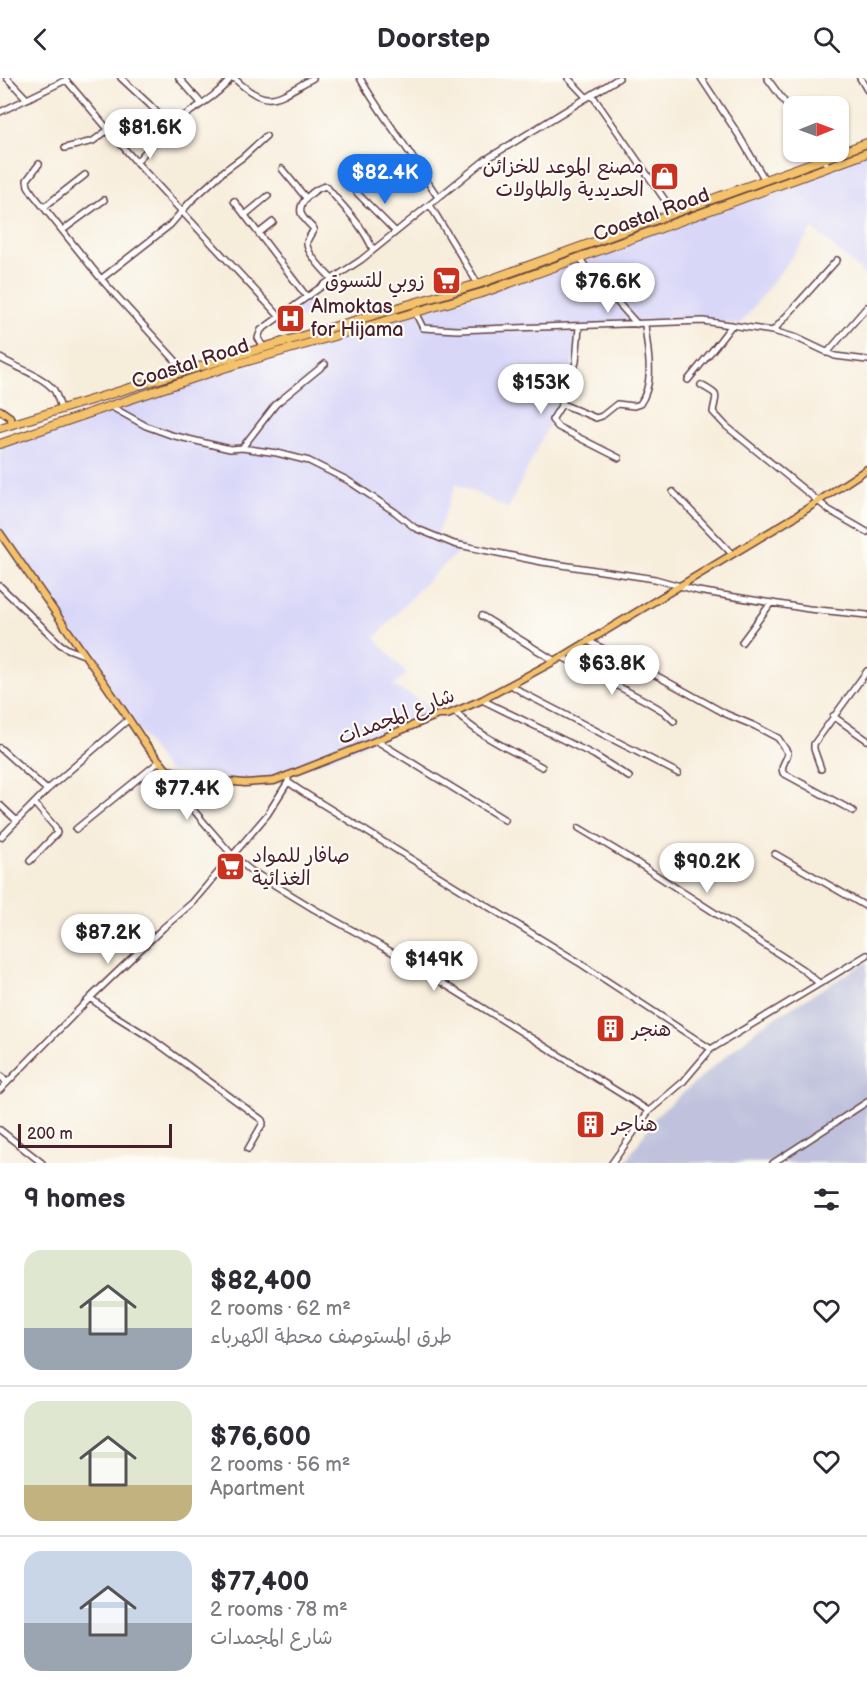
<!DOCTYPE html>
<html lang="en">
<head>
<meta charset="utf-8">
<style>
	:root { --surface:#fff; --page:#f2f2f3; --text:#2b2b33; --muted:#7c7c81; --line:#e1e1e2; --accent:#1a73e8 }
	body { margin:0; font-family:"Balsamiq Sans","Playpen Sans Arabic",sans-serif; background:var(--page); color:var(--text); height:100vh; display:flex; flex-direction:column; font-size:22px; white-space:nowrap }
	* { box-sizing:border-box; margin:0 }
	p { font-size:20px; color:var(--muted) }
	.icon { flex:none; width:33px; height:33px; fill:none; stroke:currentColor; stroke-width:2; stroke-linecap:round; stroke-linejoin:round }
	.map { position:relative; height:1085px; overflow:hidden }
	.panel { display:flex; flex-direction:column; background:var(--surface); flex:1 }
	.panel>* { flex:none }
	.needle { width:39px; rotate:89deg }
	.controls { position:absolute; left:783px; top:18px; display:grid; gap:12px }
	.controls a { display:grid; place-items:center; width:66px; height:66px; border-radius:12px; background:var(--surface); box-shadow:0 2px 4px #0004; font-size:30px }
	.scale { position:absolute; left:18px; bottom:15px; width:154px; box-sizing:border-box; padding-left:6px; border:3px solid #4a1f2b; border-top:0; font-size:16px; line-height:21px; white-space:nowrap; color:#4a1f2b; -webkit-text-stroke:4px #fdfcf7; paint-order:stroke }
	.price { position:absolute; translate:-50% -51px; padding:0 14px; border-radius:21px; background:#fff; color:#222; font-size:20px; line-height:39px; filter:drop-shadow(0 2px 3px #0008) }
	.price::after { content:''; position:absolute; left:50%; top:36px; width:18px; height:14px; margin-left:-9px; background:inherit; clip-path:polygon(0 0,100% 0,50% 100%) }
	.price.active { background:var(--accent); color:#fff }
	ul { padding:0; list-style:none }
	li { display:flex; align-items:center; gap:18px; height:150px; padding:0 24px }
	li+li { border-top:2px solid var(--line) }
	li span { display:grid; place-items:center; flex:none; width:168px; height:120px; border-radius:18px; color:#555 }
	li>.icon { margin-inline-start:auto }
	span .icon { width:72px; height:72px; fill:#fffc; stroke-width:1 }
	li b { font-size:26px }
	h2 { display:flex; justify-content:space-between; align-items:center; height:72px; padding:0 24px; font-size:26px }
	header { display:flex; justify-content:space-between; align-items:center; height:78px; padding:0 24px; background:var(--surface); font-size:27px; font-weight:600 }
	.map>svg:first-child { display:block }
	.built { fill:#d9d7f8 }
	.industrial { fill:#c0c2dd }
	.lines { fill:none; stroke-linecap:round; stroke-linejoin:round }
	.minor-casing { stroke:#643e45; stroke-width:8 }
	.major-casing { stroke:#643e45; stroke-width:9 }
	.highway-casing { stroke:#643e45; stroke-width:10 }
	.minor { stroke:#fff; stroke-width:5 }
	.major { stroke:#f3c26a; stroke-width:6 }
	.highway { stroke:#f3c26a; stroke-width:8 }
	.labels { text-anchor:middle; stroke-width:4.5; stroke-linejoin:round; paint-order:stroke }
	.poi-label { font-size:20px; fill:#4a1f2b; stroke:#fdfcf7; text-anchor:start }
	.street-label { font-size:20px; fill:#4a1f2b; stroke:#fdfcf7 }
</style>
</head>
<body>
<header><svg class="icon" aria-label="back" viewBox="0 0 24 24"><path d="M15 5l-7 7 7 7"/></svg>Doorstep<svg class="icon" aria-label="search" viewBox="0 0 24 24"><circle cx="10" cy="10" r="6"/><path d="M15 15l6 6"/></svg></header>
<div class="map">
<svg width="867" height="1085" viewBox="0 0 867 1085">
	<rect width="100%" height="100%" fill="#fdfcf7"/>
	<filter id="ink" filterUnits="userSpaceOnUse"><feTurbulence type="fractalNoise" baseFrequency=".0167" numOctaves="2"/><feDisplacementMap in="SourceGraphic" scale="12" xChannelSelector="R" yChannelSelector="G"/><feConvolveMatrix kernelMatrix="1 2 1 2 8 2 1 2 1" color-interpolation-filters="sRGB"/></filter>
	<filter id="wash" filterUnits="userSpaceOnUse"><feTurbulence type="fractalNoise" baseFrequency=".008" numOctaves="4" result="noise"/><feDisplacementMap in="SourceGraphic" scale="24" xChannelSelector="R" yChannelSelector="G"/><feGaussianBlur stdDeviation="1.35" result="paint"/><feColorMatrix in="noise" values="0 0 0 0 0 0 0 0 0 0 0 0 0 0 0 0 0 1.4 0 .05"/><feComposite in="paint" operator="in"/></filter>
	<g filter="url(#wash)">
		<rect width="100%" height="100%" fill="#f7eddb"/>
		<path class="built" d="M867,75V199L813,151L740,247L719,244L579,249L570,304L508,430L456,406L436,459L465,467L419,511L375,560L407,596L393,608L422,623L438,637L274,703L245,705L167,692L0,455V366L110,328L485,214Z
			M309,221L318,234L274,249L271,246Z"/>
		<path class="industrial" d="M867,884V1085H625L656,1038L761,948Z"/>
	</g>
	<g filter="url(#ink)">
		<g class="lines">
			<defs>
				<path id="minor" d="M7,0L27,21
					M121,0L150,27L170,48
					M179,0L201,25
					M234,0C268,33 277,20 313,0
					M360,0C374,25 391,48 407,71C418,87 426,103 438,119
					M568,0L587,20
					M701,0L738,56L765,102
					M767,0L794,37
					M860,0L867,12
					M592,17L674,135
					M0,34L66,2L136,84L279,238
					M65,70L93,63L108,52
					M817,74L829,89
					M136,84C148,72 159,57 172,47C191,31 216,20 231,0
					M39,86L27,102L28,108L33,116L101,201L185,293
					M282,91L306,120
					M357,115L396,154
					M234,123L307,219
					M430,127L478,206
					M44,129L85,97
					M245,137L268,118
					M63,152L104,122
					M259,155L273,144
					M580,180L585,188L637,246
					M101,201L170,147L191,123L224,93L243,79L266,58
					M332,201C325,194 305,174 307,164C308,160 312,155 314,151C310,147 303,141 301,135C298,123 316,110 326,108C343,129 363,147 373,172
					M415,234L423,250L457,252L703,243L773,253L797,260L835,278L867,282
					M579,249L576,284L562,326L552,342L558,349L619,380
					M773,253L837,182
					M264,270L258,260L261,252L332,201L361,182L485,82L619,0
					M827,275L867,229
					M0,280C15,289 43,298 54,312C57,317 59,325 61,330
					M688,302L715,269L732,247
					M701,307C721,319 716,314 713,334L726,348L829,432L867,454
					M562,326L596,340L602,338L617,326L634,328L640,326C656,303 647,273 645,246
					M110,328L146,348L171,357L230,371L242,370L277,375L309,383L347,402L395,434L415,450L454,466L542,484L655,501L698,513L809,531L867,537
					M242,370L276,326L325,286
					M673,414L732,476
					M0,508L60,566L68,571L84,577
					M482,538L555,583
					M588,563L659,599L726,636L755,648L778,660L788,675C787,682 780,687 783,695L853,733
					M742,564L771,525
					M562,579L646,623L663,633L674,643
					M511,607L525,616L678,695
					M482,622L594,677L629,699
					M455,634C478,658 513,673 542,689
					M833,638L867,662
					M377,663L505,742
					M0,670L47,712
					M821,691L814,671V666L867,593
					M167,692L185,722L207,748L232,777L250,792L314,831L399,878L649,1033
					M288,697V704L301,713L578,884L711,971
					M0,727L17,743
					M579,750L639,786L802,891L819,905
					M76,751L160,683
					M1,759L47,712L129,641
					M775,776L867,829
					M30,783L57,755L55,749L35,726
					M90,920L109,934L149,959L262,1042L263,1045L248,1071
					M0,997L7,1005
					M0,1012L90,920L163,850L192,825L267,737L288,704
					M0,1052L42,1085
					M612,1085L649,1033L683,1004L711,971L867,877
					M773,1085L867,1024"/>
				<path id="major" d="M0,332L10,339L13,346
					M0,455L112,616L146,667L167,692L223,703L245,705L274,703L363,668L438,637H447L482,622L562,579L796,438L867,391"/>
				<path id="highway" d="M0,350L185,293L478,206L867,65
					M0,366L110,328L224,290L485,214L867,75"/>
			</defs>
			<use href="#minor" class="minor-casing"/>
			<use href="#major" class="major-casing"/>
			<use href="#highway" class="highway-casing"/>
			<use href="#minor" class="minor"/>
			<use href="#major" class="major"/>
			<use href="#highway" class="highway"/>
		</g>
	</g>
	<defs>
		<symbol id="shop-square" viewBox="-11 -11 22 22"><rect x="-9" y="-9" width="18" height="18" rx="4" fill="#c8321e" stroke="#fdfcf7"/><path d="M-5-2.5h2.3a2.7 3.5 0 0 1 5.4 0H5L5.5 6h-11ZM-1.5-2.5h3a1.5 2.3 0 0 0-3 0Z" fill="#fff"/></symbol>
		<symbol id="supermarket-square" viewBox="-11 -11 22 22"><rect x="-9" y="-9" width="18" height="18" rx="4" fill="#c8321e" stroke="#fdfcf7"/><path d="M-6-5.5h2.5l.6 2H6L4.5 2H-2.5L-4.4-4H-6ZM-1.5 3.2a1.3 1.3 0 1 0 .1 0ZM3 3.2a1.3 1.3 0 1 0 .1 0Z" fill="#fff"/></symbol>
		<symbol id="hospital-square" viewBox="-11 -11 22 22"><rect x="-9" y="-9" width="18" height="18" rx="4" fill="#c8321e" stroke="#fdfcf7"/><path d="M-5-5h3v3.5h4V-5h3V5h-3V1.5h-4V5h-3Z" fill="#fff"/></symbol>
		<symbol id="building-square" viewBox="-11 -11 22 22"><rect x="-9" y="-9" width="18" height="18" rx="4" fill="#c8321e" stroke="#fdfcf7"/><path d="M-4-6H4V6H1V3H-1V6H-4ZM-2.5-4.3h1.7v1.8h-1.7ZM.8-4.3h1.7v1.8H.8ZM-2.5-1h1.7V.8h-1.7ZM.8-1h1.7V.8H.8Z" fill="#fff"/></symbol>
	</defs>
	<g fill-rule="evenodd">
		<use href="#shop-square" x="648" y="82" width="33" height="33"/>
		<use href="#supermarket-square" x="430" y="186" width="33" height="33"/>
		<use href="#hospital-square" x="274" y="224" width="33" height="33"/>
		<use href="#supermarket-square" x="214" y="772" width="33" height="33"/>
		<use href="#building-square" x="594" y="934" width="33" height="33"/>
		<use href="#building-square" x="574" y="1030" width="33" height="33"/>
	</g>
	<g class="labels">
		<g class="poi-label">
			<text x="644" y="95" text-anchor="end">مصنع الموعد للخزائن<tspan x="644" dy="23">الحديدية والطاولات</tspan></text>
			<text x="425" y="209" text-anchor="end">زوبي للتسوق</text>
			<text x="311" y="235">Almoktas<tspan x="311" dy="23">for Hijama</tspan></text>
			<text x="252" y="784">صافار للمواد<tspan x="252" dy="23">الغذائية</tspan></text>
			<text x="632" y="958">هنجر</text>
			<text x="612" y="1053">هناجر</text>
		</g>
		<g class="street-label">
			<text transform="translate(651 136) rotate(-20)" y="7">Coastal Road</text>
			<text transform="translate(190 285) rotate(-18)" y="7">Coastal Road</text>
			<text transform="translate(396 638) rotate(-21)" y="7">شارع المجمدات</text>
		</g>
	</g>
</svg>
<div class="controls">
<a><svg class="needle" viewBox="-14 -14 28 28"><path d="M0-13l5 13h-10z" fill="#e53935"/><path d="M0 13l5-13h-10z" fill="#7c7c81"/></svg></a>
</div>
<div class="scale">200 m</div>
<b class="price" style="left:150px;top:82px">$81.6K</b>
<b class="price active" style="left:385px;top:127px">$82.4K</b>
<b class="price" style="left:608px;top:236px">$76.6K</b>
<b class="price" style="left:541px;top:337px">$153K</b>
<b class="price" style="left:612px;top:618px">$63.8K</b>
<b class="price" style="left:187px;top:743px">$77.4K</b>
<b class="price" style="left:707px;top:816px">$90.2K</b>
<b class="price" style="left:108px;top:887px">$87.2K</b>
<b class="price" style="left:434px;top:914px">$149K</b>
</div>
<section class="panel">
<h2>9 homes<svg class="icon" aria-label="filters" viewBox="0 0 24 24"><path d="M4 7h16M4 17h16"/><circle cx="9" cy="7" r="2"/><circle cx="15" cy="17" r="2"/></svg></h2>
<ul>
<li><span style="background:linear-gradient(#dfe7d0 65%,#9aa5b1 0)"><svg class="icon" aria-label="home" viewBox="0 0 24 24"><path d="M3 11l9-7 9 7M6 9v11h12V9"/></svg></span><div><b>$82,400</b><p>2 rooms · 62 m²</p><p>طرق المستوصف محطة الكهرباء</p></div><svg class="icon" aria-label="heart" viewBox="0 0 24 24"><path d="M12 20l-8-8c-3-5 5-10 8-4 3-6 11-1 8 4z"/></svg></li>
<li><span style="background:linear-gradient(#dfe7d0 70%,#c2b280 0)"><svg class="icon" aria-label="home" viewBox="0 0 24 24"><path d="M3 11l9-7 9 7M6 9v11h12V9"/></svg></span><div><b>$76,600</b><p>2 rooms · 56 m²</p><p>Apartment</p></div><svg class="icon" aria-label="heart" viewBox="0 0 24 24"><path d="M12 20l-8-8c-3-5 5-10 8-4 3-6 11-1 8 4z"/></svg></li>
<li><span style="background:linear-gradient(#c9d6e8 60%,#9aa5b1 0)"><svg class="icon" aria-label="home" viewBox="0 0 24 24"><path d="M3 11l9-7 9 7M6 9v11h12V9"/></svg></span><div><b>$77,400</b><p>2 rooms · 78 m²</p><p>شارع المجمدات</p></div><svg class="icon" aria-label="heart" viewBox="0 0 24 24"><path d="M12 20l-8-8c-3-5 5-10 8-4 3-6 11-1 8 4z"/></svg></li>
</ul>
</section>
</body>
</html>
